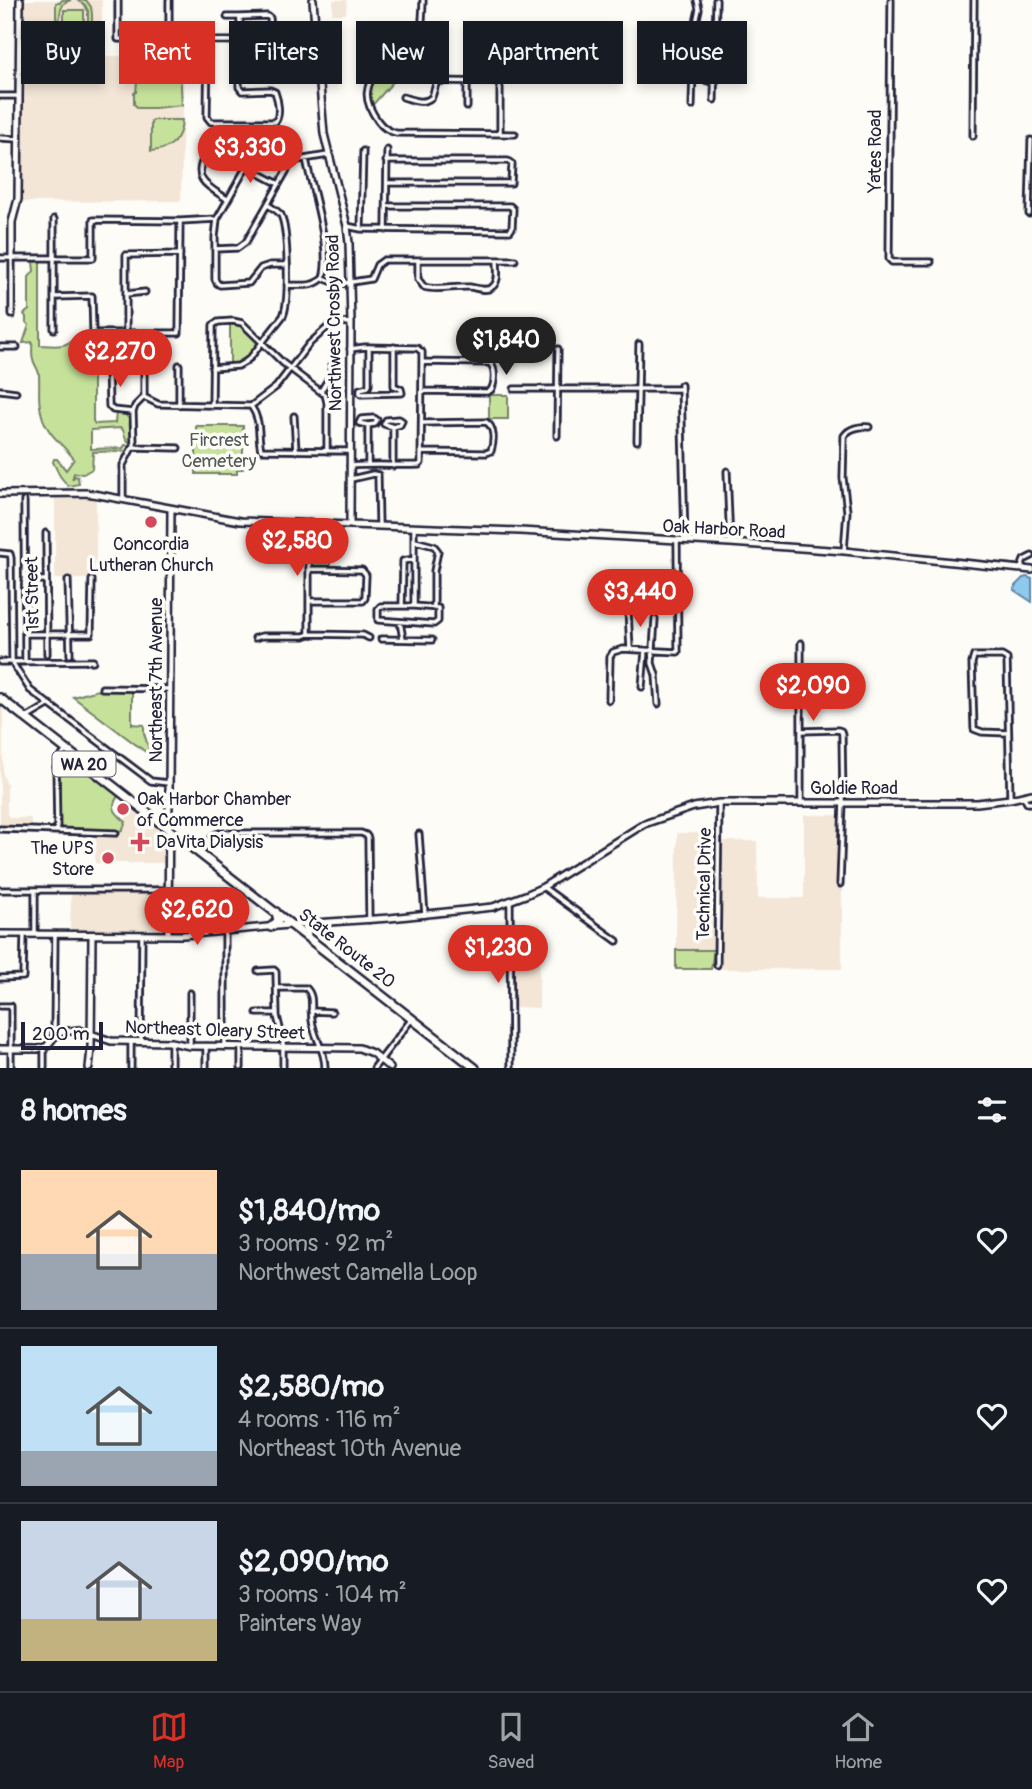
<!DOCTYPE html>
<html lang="en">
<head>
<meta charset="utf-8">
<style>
	:root { --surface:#171b24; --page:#242831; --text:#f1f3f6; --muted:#9ea1a6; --line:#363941; --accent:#d93025 }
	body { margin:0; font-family:Pangolin,sans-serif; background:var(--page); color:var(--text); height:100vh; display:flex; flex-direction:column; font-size:26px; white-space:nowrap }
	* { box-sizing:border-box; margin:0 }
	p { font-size:23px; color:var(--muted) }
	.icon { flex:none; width:38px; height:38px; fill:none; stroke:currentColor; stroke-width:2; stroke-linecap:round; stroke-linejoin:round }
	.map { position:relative; height:1068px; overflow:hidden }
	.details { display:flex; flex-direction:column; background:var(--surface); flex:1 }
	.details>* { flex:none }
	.guide { position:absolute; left:21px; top:21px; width:990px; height:63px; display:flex; gap:14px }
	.scale { position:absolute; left:21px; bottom:18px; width:82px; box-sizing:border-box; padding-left:7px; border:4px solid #22223b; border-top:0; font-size:19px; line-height:24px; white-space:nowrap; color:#22223b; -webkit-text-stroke:5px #fdfcf7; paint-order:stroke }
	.price { position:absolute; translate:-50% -60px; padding:0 16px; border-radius:24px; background:var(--accent); color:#fff; font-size:23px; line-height:46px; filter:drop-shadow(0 2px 4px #0008) }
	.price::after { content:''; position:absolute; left:50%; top:42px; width:21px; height:16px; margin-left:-10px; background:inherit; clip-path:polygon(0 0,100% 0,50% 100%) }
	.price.selected { background:#222; color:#fff }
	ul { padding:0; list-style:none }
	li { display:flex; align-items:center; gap:21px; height:175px; padding:0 21px }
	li+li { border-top:2px solid var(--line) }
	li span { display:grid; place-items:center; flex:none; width:196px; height:140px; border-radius:0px; color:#555 }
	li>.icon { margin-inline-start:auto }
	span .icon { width:84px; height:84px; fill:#fffc; stroke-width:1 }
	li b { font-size:30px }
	h2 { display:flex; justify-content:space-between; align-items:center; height:84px; padding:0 21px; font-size:30px }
	.tag { padding:0 24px; border-radius:0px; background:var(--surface); box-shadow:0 4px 10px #0003; font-size:24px; line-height:63px }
	.tag.selected { background:var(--accent); color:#fff }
	.menu { display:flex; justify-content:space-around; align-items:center; height:98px; border-top:2px solid var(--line); background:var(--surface); font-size:19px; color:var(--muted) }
	.menu a { display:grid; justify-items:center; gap:4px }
	.menu .selected { color:var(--accent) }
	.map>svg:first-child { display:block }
	.built { fill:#f3e6d7 }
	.green { fill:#c6e29a; stroke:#74826a; stroke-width:2 }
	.water { fill:#8ec9ee; stroke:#6386a6; stroke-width:2 }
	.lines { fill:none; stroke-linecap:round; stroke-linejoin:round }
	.street-casing { stroke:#22223b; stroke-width:9 }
	.secondary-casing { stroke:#22223b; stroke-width:10 }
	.primary-casing { stroke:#22223b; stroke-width:12 }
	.street { stroke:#fdfcf7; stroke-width:3.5 }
	.secondary { stroke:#fdfcf7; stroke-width:5 }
	.primary { stroke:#fdfcf7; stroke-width:7 }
	.poi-dot { fill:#d1495b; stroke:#fdfcf7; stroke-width:2.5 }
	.labels { text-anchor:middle; stroke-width:7; stroke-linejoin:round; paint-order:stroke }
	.shield { fill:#fdfcf7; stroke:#646373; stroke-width:2 }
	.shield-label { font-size:16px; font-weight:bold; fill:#22223b }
	.street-label { font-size:18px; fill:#22223b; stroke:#fdfcf7 }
	.park-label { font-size:18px; fill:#535c58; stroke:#fdfcf7 }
	.poi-label { font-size:18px; fill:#22223b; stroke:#fdfcf7; text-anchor:start }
</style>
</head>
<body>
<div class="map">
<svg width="1032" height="1068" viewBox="0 0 1032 1068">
	<rect width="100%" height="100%" fill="#fdfcf7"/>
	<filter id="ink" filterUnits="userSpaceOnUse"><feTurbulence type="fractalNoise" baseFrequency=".0143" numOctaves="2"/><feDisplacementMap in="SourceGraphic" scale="14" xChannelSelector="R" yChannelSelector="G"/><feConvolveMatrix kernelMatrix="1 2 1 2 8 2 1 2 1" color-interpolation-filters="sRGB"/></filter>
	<g filter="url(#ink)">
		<path class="built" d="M23,0H102V56H184L181,201L21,202Z
			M333,0H347L346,14H332Z
			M55,498L96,499V579H55Z
			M0,706L3,708V775L7,785V814L10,818H31V827L0,826Z
			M131,808L164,833V863H95L96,828H121Z
			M804,815H838V885L842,886V969H722V841H757L758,898H804Z
			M677,833H714V950H676Z
			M71,891L163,892V931L70,930Z
			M515,924H540L539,1008L514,1007Z"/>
		<path class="green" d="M62,0H71C66,2 64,2 62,7C58,13 58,52 62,58C69,71 83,64 88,53V11L85,5L77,0H86L91,7L92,14V51L89,60L83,66L74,69L68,68L60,62H56V3H60Z
			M64,10H84V55H64Z
			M405,47L403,68L400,74L370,108L367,89L387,52L393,49Z
			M139,60H164L176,64L180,70L182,105L155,108H138L134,104V93L136,92Z
			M154,120H182C181,139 171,150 151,151V122Z
			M40,261V345C55,346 66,348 76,337L82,345L93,349V421L95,424L115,423L116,412L125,414L130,420L131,442L130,443L126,439L123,430L121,428L91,430V449L123,448L125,445H128L129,451L93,452L92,469L83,474L74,473L72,480L75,476L78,477L79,484L68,486L60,476L53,462L54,459H57L66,470L74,459C64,445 49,436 43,419C37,400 40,393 39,374C38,368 34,365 33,359C31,353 33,348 32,342L23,343L29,325L26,322V317L24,314L29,310V277L34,271L33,262Z
			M230,321L242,323L261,342C252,355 245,365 230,367Z
			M489,395H508V419H489Z
			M196,426H243V469H237V474H196Z
			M312,551H330V568L313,567Z
			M98,690L132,691V724L144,725V733L151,756L73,697Z
			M68,754L119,795C109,807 115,813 126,822L122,831L61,828L60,826V763L64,755Z
			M676,950H714L711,969H676Z"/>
		<path class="water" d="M1027,577L1032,579V602L1014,590L1015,586L1023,578Z"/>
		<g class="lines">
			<defs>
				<path id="street" d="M118,0V39L239,41
					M169,0V40
					M423,0C423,13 418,63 423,70C426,76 431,79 437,81L498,82L500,88V134
					M891,0L889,259L892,262H931
					M227,17H240
					M695,24H716
					M367,38V56L379,64
					M208,40L207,117L211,122H275C281,115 278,100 275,92L270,90L242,91L239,87L240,17L267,16L270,18L274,64
					M421,47C413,47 401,45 393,48C386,51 382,59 379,65C365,87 362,99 378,121C383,128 388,131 396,133L515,134
					M239,67L317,59
					M693,77L715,83
					M0,96H18
					M403,97C414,100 423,105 432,97L437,81
					M714,100L716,0
					M692,106L694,32L699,9L697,0
					M467,107V81
					M259,123V141L257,148L217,219L215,237V279L217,283L220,285L249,283L261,268L270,265H286
					M973,136L974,0
					M0,138L18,139
					M205,156C191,180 209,187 227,199
					M306,159C312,190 332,249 323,278
					M386,161H508L512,164L511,183H387
					M247,167L279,184
					M1029,214L1031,140
					M54,219V329
					M347,226L361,229L510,231L512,228L513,209L510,206H387
					M361,229L363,151
					M386,230L387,150
					M215,249L238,248L246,242L291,163L298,160L328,155
					M0,258H93V220L180,221L217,219
					M12,258V315
					M418,260V279L424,287C437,291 455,286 470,287C477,288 486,292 492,287C500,282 497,268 497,260
					M287,285C300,285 313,288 323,278L339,284L371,279L377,265L384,260H515
					M126,294L145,292
					M55,297L92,296L93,333H179L180,221
					M126,334V255L180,254
					M0,347H17
					M369,347V385L368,387L360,389V393L361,394L402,393L401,389L394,386V347
					M350,349L365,347L417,348L422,352V362L421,463L419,465C396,466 373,464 350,466
					M108,365L109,406L113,410L133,412
					M179,365V405
					M212,368L238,366L245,362L250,358L283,316C290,301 288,230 281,215C278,211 273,208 268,205
					M681,385L685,539
					M514,389H681
					M0,390L16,392
					M321,391L330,376L332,365
					M422,391L487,392L491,390C495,383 496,369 490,363L422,362
					M144,397L158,404L251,406L276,387L309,344L329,326L339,322L350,323
					M212,406L213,325L218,322L233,321L242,323L283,363L325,395L327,402V451
					M251,406C262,422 257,433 261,450L350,451
					M294,416L296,451
					M374,418L377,420L375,424L368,425L359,423L361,419Z
					M399,419L402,421L400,425L393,427L384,424L386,420Z
					M557,436L558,349
					M637,441L639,344
					M134,447L178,448
					M422,452L486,453L491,451C494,442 495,427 486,422L423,423
					M368,465V425
					M393,466V427
					M727,471L730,543
					M351,479L373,474L378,475L379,525
					M123,498V465L134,444L133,412L135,406L144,397V334
					M24,501L25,662
					M414,528V606L438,608V621L434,624L378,620V609L381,606H414
					M46,533L47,654
					M415,541L434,546L438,551L434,571V607
					M844,551L847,511L843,478L844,436C849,428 860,426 869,427
					M0,553L10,554L11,558L12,662
					M1021,568L1024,560L1032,556
					M24,580H46
					M68,580L70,655
					M309,601H363L365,598L366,575L362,570L309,569
					M402,606L403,561L414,559
					M644,607L643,593L645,591L678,589
					M628,610L630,649
					M655,619L652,663L656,675L658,704
					M400,622L403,639
					M25,634H91L92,580
					M309,634V523
					M255,638L262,636H304L309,634L363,635L369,638
					M381,639L432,640
					M0,662L93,661
					M12,662L30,690L151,781L169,783
					M642,687L645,651
					M102,688L169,689
					M609,700L610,657L613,652L623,649L678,652L677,541
					M28,717L50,704
					M801,731L838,730L841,731L842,734L843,802L840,884
					M1008,733L982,732L974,729L972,663L974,656H1002L1007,659L1010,799
					M1024,797L1027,803H1032
					M801,802V643
					M0,829L116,833
					M57,831L56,767L57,763L66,750
					M419,834L425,915
					M200,852L214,835L219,833H361L366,835L368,838L369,920
					M543,887L617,941
					M0,890H168
					M35,891V934
					M510,901L511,1068
					M225,931V1047
					M717,965L719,803
					M258,971L274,970L276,972L277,1016L283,1041V1068
					M0,978L23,977L24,934
					M277,988H306C315,996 310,1009 312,1020C314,1039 325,1048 325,1068
					M190,993V1046
					M0,1006H11V1068
					M311,1011L332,1012
					M257,1013H277
					M54,1037L55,934
					M141,1041L142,935
					M44,1047V1068
					M241,1047V1068
					M131,1068V1042
					M171,1068V1042
					M206,1068V1046
					M374,1068L411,1020"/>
				<path id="secondary" d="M313,0L324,134L347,226L349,243L351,323L350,524
					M12,258V222L18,199L20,0
					M0,494L86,493L99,495L240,521L520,531L730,543L844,551L1032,570
					M0,934L183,935L299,924L390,918L493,907L528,894L543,887L644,824L694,807L719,803H977L1010,799L1032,794
					M168,935L171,509
					M0,1049H38L47,1046L54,1037L62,1032L79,1030L111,1041L171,1042L190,1046L359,1048L372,1053L390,1068
					M89,1068L91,1049L92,935"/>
				<path id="primary" d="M0,698L475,1068
					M155,819L164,820L168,814
					M168,844L173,840L181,839
					M271,927L278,921L276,912
					M307,936L306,928L310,924"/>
			</defs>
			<use href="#street" class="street-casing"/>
			<use href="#secondary" class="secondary-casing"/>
			<use href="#primary" class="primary-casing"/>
			<use href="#street" class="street"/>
			<use href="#secondary" class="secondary"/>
			<use href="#primary" class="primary"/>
		</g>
	</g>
	<g class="poi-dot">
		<circle cx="151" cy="522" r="7"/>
		<circle cx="123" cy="809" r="7"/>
		<path d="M136.5 831.5h7v7h7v7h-7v7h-7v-7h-7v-7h7z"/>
		<circle cx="108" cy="858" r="7"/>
	</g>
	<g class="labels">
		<rect class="shield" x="52.5" y="751.5" width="63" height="25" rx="5"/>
		<g class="shield-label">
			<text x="84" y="770">WA 20</text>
		</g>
		<g class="street-label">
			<text transform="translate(875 151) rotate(-90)" y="6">Yates Road</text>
			<text transform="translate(334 323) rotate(-91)" y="6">Northwest Crosby Road</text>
			<text transform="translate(724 529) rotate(3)" y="6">Oak Harbor Road</text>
			<text transform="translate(32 594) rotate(-91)" y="6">1st Street</text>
			<text transform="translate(156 680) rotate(-90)" y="6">Northeast 7th Avenue</text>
			<text x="854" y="794">Goldie Road</text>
			<text transform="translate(704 884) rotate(-89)" y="6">Technical Drive</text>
			<text transform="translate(347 948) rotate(38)" y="6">State Route 20</text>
			<text transform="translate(215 1030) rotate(2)" y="6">Northeast Oleary Street</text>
		</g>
		<g class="park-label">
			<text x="219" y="446">Fircrest<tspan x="219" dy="21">Cemetery</tspan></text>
		</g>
		<g class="poi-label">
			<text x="151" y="550" text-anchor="middle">Concordia<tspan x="151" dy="21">Lutheran Church</tspan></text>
			<text x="137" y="805">Oak Harbor Chamber<tspan x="137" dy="21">of Commerce</tspan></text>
			<text x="156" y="848">DaVita Dialysis</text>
			<text x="94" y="854" text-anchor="end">The UPS<tspan x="94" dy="21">Store</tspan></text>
		</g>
	</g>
</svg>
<div class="scale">200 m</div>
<b class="price" style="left:250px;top:185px">$3,330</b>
<b class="price selected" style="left:506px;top:377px">$1,840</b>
<b class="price" style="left:120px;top:389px">$2,270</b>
<b class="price" style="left:297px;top:578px">$2,580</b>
<b class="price" style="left:640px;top:629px">$3,440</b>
<b class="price" style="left:813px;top:723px">$2,090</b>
<b class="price" style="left:197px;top:947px">$2,620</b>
<b class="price" style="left:498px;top:985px">$1,230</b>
<div class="guide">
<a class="tag">Buy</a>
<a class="tag selected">Rent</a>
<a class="tag">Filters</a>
<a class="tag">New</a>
<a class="tag">Apartment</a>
<a class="tag">House</a>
</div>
</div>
<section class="details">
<h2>8 homes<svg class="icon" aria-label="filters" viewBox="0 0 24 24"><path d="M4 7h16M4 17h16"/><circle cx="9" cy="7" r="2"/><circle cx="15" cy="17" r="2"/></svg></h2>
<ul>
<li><span style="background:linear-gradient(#ffd9b3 60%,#9aa5b1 0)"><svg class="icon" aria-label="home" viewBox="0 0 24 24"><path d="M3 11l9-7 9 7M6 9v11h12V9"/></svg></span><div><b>$1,840/mo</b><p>3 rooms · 92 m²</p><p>Northwest Camella Loop</p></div><svg class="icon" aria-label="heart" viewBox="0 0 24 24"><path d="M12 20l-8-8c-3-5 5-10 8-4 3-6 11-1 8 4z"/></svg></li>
<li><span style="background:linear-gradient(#bfe0f5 75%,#9aa5b1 0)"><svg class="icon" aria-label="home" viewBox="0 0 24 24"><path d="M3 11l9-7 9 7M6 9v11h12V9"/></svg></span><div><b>$2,580/mo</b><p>4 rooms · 116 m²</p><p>Northeast 10th Avenue</p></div><svg class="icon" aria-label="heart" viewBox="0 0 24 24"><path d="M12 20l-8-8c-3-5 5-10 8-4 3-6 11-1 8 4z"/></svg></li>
<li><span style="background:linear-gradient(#c9d6e8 70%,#c2b280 0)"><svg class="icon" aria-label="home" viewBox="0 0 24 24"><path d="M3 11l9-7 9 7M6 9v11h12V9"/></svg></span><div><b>$2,090/mo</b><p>3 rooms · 104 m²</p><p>Painters Way</p></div><svg class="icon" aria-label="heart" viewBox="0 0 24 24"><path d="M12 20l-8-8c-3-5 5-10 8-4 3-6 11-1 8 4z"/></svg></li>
</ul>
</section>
<nav class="menu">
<a class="selected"><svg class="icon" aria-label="map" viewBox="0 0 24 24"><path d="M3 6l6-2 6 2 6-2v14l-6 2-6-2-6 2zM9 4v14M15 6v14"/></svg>Map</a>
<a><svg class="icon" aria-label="saved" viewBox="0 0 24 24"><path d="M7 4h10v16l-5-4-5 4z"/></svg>Saved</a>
<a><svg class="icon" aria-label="home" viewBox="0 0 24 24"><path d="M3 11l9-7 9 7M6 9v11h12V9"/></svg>Home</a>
</nav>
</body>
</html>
